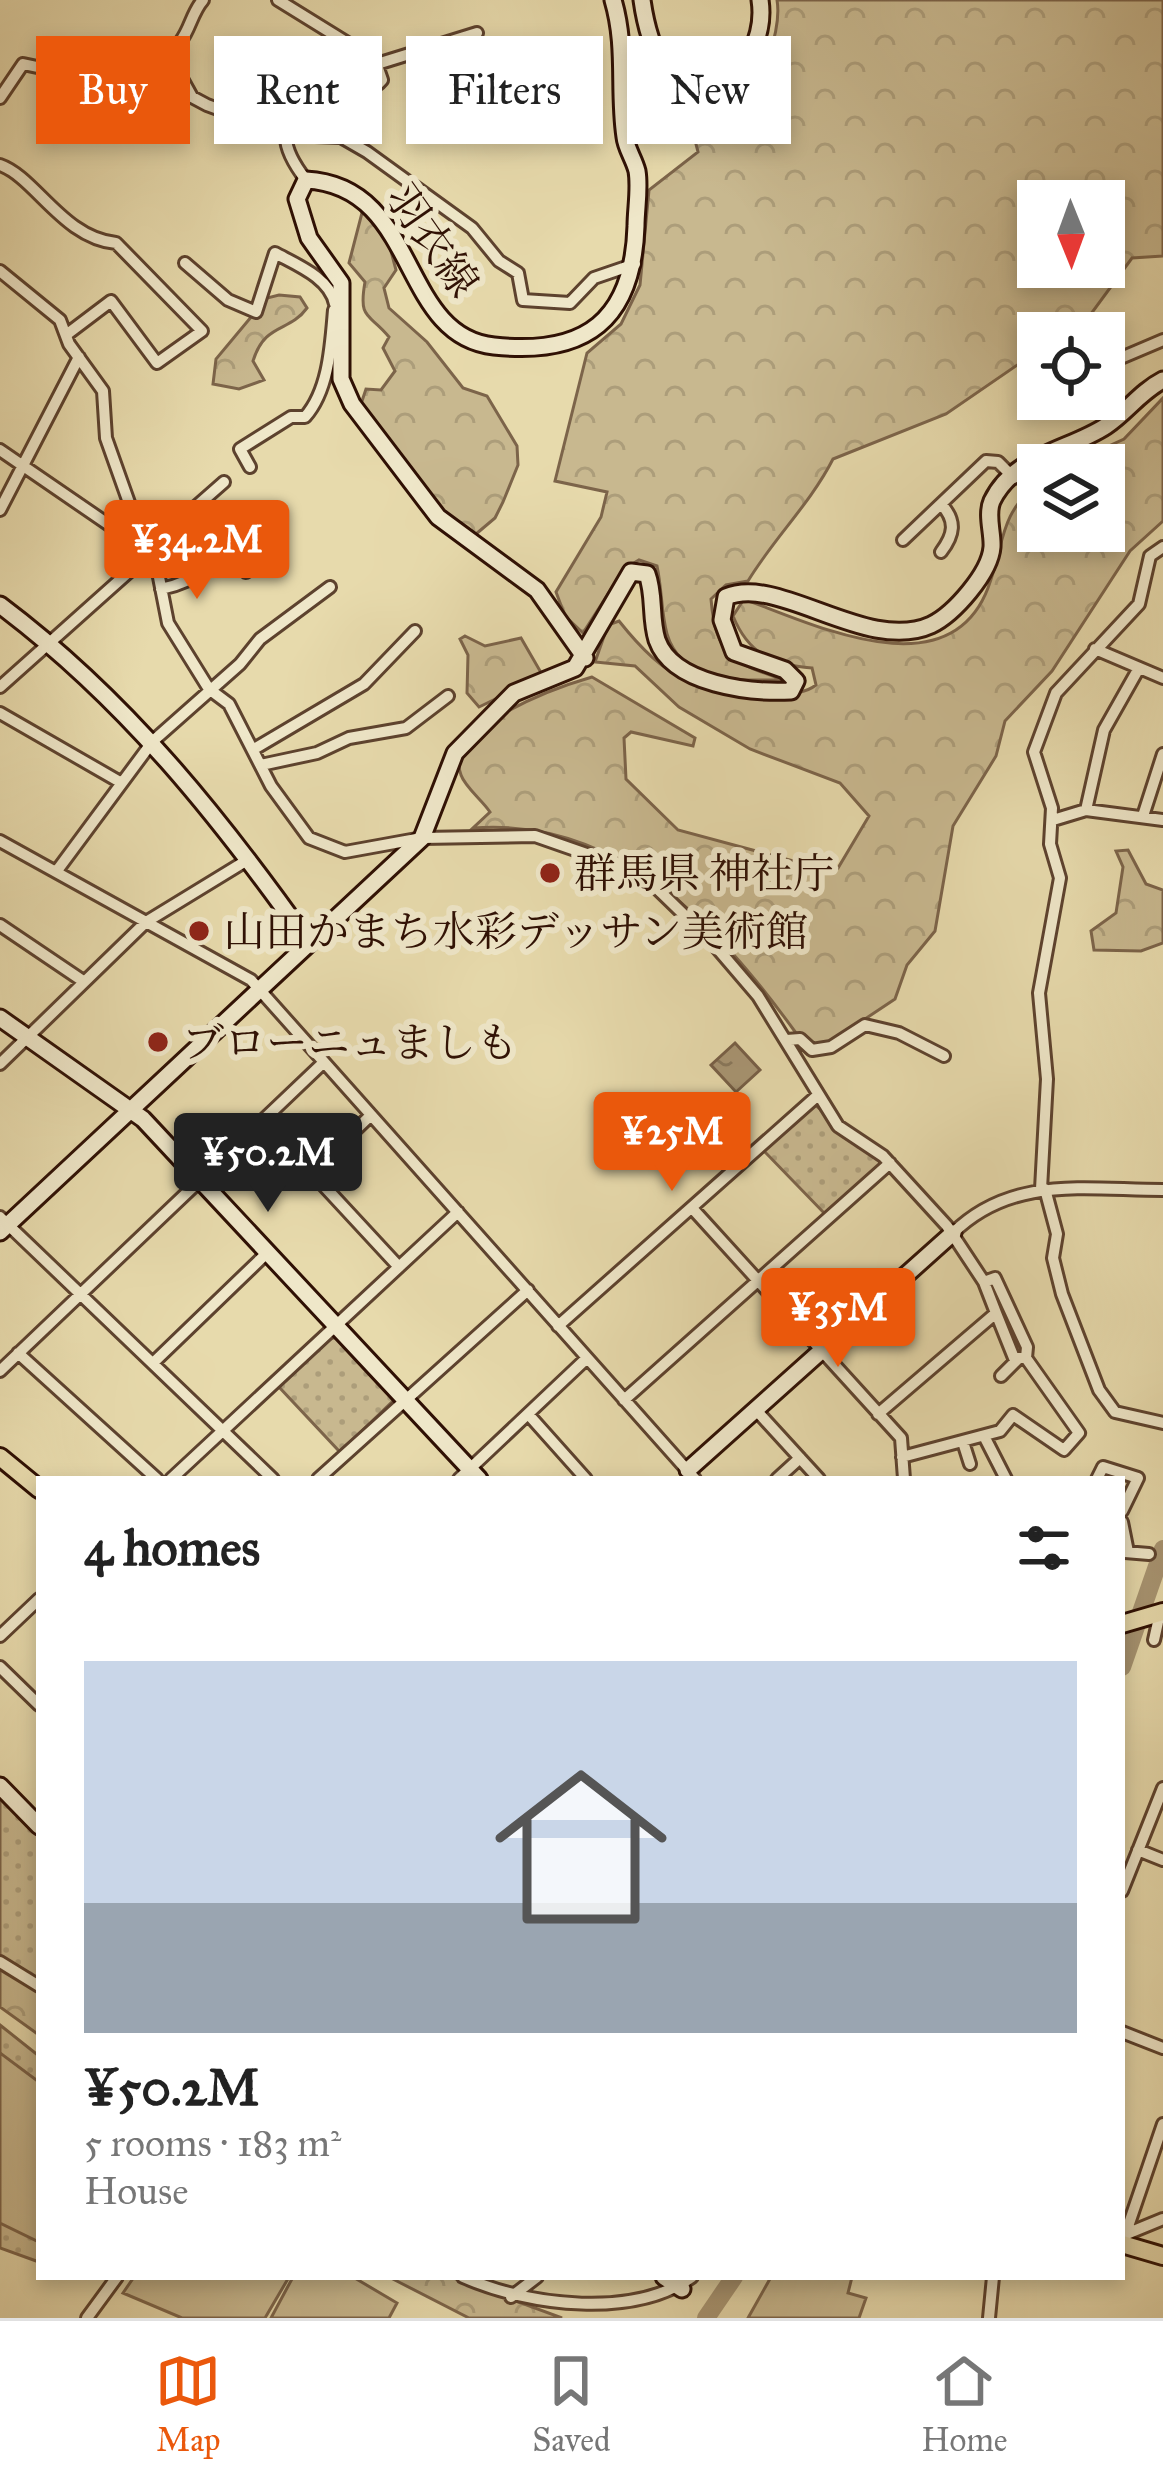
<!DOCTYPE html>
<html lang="en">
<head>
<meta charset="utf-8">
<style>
	:root { --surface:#fff; --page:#f6f6f6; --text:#222; --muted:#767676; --line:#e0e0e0; --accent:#ea580c }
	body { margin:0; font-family:"IM FELL Great Primer","Noto Serif JP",serif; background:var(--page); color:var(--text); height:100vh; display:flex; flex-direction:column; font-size:45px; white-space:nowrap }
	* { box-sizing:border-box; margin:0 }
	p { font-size:39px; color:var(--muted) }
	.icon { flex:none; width:66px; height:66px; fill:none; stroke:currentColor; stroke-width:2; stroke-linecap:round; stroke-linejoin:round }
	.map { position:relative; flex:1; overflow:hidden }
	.sheet { position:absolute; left:36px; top:1476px; width:1089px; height:804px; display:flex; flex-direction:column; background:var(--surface); border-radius:0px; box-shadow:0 6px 18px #0003 }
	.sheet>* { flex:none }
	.banner { position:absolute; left:36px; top:36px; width:1092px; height:108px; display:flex; gap:24px }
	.needle { width:78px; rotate:179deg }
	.controls { position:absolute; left:1017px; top:180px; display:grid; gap:24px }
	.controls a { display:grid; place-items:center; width:108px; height:108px; border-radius:0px; background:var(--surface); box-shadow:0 6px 18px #0003; font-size:60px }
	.price { position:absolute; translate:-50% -102px; padding:0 27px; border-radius:12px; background:var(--accent); color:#fff; font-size:39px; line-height:78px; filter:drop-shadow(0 3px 6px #0008) }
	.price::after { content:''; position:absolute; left:50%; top:72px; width:36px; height:27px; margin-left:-18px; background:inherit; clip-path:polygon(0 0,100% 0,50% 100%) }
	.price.active { background:#222; color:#fff }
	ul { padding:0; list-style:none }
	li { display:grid; align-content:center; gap:24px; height:636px; padding:0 48px }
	li span { display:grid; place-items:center; height:372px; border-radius:0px; color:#555 }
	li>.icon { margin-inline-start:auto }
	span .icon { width:216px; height:216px; fill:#fffc; stroke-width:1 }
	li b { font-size:51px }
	h2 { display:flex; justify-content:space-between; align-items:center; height:144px; padding:0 48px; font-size:51px }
	.chip { padding:0 42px; border-radius:0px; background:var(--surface); box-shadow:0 6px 18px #0003; font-size:42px; line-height:108px }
	.chip.active { background:var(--accent); color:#fff }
	.menu { display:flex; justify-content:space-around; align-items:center; height:168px; border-top:3px solid var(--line); background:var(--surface); font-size:33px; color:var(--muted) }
	.menu a { display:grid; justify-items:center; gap:6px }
	.menu .active { color:var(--accent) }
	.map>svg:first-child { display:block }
	.forest { fill:url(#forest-crowns); stroke:#7c644a; stroke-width:3; fill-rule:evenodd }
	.park { fill:url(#park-dots); stroke:#7c644a; stroke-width:3 }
	.garden { fill:#c8b88f; stroke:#7c644a; stroke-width:3 }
	.water { fill:url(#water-ripples); stroke:#786047; stroke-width:3 }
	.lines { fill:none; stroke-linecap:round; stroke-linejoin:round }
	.river { stroke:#a89573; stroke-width:18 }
	.street-casing { stroke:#5d422e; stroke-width:16 }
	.secondary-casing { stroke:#2f1004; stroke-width:21 }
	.primary-casing { stroke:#2f1004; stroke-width:22 }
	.street { stroke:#efe7c9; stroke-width:10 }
	.secondary { stroke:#efe7c9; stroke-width:15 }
	.primary { stroke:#e7daac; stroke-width:16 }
	.poi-dot { fill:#8f2418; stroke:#efe7c9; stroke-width:4.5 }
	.labels { text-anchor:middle; stroke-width:12; stroke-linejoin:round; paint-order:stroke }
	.street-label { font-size:42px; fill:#2f1004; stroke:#efe7c9 }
	.poi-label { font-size:42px; fill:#2f1004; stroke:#efe7c9; text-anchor:start }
</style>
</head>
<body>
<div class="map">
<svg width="1163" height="2318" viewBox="0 0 1163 2318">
	<defs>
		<pattern id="forest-crowns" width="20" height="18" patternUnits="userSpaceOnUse" patternTransform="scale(3)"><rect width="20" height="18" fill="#c8b88f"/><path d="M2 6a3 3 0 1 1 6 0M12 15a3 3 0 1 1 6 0" fill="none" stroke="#ac9d7a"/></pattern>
		<pattern id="park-dots" width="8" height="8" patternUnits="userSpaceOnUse" patternTransform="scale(3)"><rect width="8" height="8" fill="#c8b88f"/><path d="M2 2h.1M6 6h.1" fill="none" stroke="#ac9d7a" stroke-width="1.8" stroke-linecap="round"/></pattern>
		<pattern id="water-ripples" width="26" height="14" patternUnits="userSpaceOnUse" patternTransform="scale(3)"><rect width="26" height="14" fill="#a89573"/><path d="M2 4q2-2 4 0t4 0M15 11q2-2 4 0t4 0" fill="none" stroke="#89785c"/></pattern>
	</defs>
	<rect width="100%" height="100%" fill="#e7daac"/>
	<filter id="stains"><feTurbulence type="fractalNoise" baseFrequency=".00167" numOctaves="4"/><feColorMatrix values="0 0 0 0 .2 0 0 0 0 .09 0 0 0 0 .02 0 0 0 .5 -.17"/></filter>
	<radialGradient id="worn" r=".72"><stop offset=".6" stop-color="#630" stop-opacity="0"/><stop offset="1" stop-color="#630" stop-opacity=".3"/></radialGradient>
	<path class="forest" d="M777,0H1163V256L1132,258L1077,333H1038V366L1026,359L946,414L833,459C810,504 774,538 748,581L726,585L711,599C716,657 732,662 784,680C742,680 682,685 667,634C661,612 662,589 657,566L639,560L624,569L583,633L565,616L556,592L601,517L607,492L555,481L587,353L621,324L640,285L649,190L698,152L686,105C695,108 706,112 715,111C756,107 783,35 777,0ZM1038,201H1104V267H1038Z
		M363,209L388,240L396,270L384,288L389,308L427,342L463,388L487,396L517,446L518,465L503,502L495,518L476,534L445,513L361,404L366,389L381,390L395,371L383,348L389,337C370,313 358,321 365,282L349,263Z
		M279,295L300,297L307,308C289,333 265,322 253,361L264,380L239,389L213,384L216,359L267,298Z
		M1163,398V521L1130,551L1052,671L1005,721L996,756L953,826L935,931L907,965L895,999L829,1043L814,1046L796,1033C717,924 618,817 473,828L490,812C482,800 465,787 461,775C443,726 561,686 592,677L695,738L693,746L631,732L624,738L626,779L678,830L797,862L838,868L869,816L840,783L750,749L679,707L635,666L595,662L608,625L619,621C666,680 698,694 771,694C788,693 803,695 816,685L812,668C772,665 748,653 733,616L744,599C817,626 949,690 988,588C1005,543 998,516 1038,483V531H1104V465H1067L1124,439Z
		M465,636L485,646L521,638L543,676L479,707L467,693L468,655L460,639Z
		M1128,850L1146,884L1163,890V943L1141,951L1094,950L1091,931L1116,913L1123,867L1116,851Z
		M0,1968L39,1992V2035L0,2007Z
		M389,2277H451L562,2318H469Z"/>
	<path class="park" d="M480,37L479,69L450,77L443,45Z
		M814,1104L880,1158V1167L826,1215L763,1150Z
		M331,1338H340L396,1398L340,1452L279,1387Z
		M0,1795L39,1833V1980L0,1956Z
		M0,2025L39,2056V2262L0,2248Z"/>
	<path class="garden" d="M0,2053L39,2082V2242L0,2223Z
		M134,2277H289L265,2318H182L123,2293Z
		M293,2277H353L397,2303L389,2318H271Z
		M771,2277H852L848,2293L866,2298L859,2318H748Z"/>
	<path class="water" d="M735,1043L760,1070L736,1092L711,1065Z"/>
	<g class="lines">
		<path class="river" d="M1122,1667L1163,1549
			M706,2318L734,2277"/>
		<defs>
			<path id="street" d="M278,0L375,60L382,80C358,111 239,93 306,180
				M160,56L177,70L192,97L207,105L289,135L341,137L367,152L472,228L499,261L518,273L523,300L570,303L594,278L635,264
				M377,64L477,33
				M0,98L23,64C70,75 143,84 180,42C190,30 192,12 203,0
				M0,165C35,177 63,238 116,243L202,331L157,363L111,301L66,335
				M185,263L228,300L256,312L275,253C297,265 330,278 335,304
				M0,271L60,320L69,344L103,391L106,438L138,528L156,562L168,623L209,689L229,704L271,786L309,838L345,852L422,838L535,836L641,873L711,941L758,996L838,1126L883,1156L947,1226L984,1282L996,1313L878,1414
				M1109,363L1163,340
				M0,450L150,553L0,687
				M250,467L240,449L291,417H305C329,390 331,345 334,310
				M0,510L79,357
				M903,540L986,461L998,462L1014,478
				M149,548L224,482
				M941,552C954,535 957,521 941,504
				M161,589C200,581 223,559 244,527L267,555L246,572L228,551
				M1095,649L1163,678
				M0,713L120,782
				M254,749L364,684L415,631
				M261,765L317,753L349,738L406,728L448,696
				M1086,810L1104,730L1139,668
				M1143,816L1163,754
				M1053,820L1086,810L1163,820
				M0,841L251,980L695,1479
				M56,872L153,741L240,664L260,639L330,587
				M0,925L83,981
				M787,1040L800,1039L812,1050L831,1047L865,1025L899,1033L944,1056
				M0,1064L146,922L249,859
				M263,1120L399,1267
				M312,1172L371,1115
				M1041,1189L1047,1079L1039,993L1060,878L1050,844L1052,808L1034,752L1056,693L1139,604L1150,556L1163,547
				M1045,1189L1057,1234L1053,1258L1062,1294L1099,1390L1115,1412L1163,1423
				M692,1208L901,1438L904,1479
				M0,1217L273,1479
				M953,1233C1012,1175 1086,1190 1163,1190
				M996,1313L1014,1358H1026
				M558,1326L817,1096
				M18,1353L157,1479
				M153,1363L268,1252
				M0,1371L324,1062
				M1001,1376L1019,1358
				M624,1400L890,1163
				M756,1410L819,1479
				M528,1414L586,1479
				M984,1436L1006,1479
				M963,1442L970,1464
				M902,1457L1000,1431L1013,1415L1064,1450L1079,1433L1026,1358L1027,1347L995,1278L984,1282
				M171,1479L458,1212
				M318,1479L528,1290
				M459,1479L587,1358
				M777,1479L800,1458
				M1097,1479L1103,1467L1138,1478L1122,1511
				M1122,1522L1128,1552
				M1125,1552L1149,1554
				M0,1636L39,1599
				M1154,1640L1160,1613
				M0,1667L39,1705
				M1138,1850L1163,1860
				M1122,1891L1163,1788
				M0,1962L39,1986
				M1122,2032L1163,2048
				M1124,2235L1163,2219
				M1122,2244L1163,2124
				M463,2277C532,2307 634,2318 692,2277
				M511,2297L537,2277
				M87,2318L117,2277
				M989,2318L993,2277"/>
			<path id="secondary" d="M642,0C648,43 668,104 720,97C744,69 766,38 760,0
				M0,605C125,699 218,815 308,942
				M585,658L537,590L438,517L352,404L341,379V283L309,238L297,199L306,180C420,186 398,336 494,346C586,356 633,320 636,226C636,209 640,188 637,171C634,159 626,148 625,137C618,90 627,47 613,0
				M0,1018L143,1119L479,1479
				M0,1232L422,838L455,753L514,693L575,668L631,572L647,574C655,595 650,618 657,640C673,685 751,693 791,691L796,681L785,670L734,652L722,620L726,597C779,574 867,654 931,625C954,614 990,573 992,547C993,533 986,515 992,501C1014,455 1070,450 1106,426C1127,412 1140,392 1163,380
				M688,1470L953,1233
				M0,1786L39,1826
				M664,2277L682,2289"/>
			<path id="primary" d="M0,1457L39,1489
				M1122,1624L1163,1612
				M1122,2244L1163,2256"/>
		</defs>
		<use href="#street" class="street-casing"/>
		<use href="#secondary" class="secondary-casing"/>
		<use href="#primary" class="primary-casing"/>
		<use href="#street" class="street"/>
		<use href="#secondary" class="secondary"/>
		<use href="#primary" class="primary"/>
	</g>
	<g class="poi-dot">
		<circle cx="550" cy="873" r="12"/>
		<circle cx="199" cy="931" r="12"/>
		<circle cx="158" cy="1042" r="12"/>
	</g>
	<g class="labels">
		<g class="street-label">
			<text transform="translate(433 240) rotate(55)" y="15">羽衣線</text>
		</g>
		<g class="poi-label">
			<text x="574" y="888">群馬県 神社庁</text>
			<text x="223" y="946">山田かまち水彩デッサン美術館</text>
			<text x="182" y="1057">ブローニュましも</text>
		</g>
	</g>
	<rect width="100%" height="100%" filter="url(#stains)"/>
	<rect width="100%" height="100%" fill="url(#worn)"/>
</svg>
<div class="controls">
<a><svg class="needle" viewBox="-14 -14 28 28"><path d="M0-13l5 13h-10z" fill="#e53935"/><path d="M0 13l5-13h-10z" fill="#767676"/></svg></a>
<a><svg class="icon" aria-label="locate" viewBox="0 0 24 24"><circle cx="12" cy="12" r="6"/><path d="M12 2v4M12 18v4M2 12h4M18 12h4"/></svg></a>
<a><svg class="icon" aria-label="layers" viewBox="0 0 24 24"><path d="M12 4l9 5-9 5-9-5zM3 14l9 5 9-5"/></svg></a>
</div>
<b class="price" style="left:197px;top:602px">¥34.2M</b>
<b class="price" style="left:672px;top:1194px">¥25M</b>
<b class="price active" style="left:268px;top:1215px">¥50.2M</b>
<b class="price" style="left:838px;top:1370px">¥35M</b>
<div class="banner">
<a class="chip active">Buy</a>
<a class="chip">Rent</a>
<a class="chip">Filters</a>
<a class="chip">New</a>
</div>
<section class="sheet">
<h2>4 homes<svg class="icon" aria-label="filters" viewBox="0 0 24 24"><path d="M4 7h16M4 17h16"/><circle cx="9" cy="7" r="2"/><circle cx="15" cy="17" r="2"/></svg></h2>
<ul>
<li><span style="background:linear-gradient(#c9d6e8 65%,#9aa5b1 0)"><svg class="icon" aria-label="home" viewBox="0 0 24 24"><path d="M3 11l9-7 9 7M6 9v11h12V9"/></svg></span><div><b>¥50.2M</b><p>5 rooms · 183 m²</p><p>House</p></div></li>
</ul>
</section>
</div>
<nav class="menu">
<a class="active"><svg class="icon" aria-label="map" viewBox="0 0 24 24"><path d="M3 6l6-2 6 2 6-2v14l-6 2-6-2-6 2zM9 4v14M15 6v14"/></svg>Map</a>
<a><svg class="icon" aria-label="saved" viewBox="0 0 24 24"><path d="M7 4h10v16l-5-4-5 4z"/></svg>Saved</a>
<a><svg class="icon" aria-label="home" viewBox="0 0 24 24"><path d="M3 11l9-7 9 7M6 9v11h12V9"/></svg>Home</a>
</nav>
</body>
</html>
